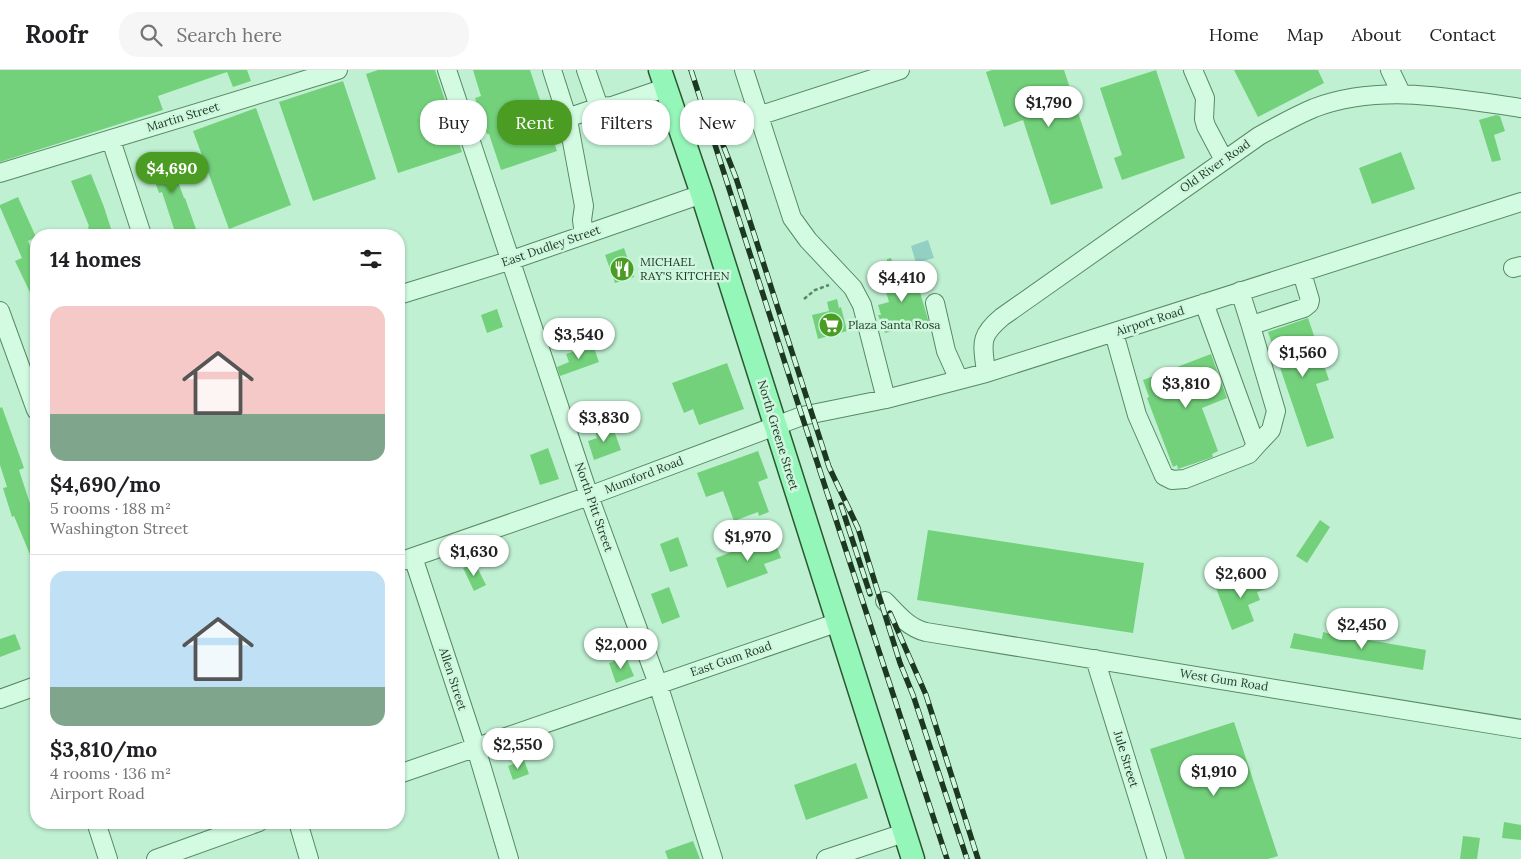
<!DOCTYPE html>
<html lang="en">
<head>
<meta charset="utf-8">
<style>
	:root { --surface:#fff; --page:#f6f6f6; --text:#202124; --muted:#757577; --line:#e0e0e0; --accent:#4b9c23 }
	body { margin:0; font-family:Lora,serif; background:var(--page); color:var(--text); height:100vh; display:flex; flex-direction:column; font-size:19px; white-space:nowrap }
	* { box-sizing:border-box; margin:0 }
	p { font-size:16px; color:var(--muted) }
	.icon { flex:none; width:28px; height:28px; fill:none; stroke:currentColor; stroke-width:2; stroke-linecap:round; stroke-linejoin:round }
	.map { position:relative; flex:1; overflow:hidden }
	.panel { position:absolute; left:30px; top:159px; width:375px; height:600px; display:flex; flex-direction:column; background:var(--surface); border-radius:20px; box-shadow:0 1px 4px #0004 }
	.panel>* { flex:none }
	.top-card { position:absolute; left:420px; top:30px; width:475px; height:45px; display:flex; gap:10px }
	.price { position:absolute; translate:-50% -42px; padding:0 11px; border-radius:18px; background:#fff; color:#222; font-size:16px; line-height:32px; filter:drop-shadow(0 1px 2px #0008) }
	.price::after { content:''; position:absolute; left:50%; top:30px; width:15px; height:11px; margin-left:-8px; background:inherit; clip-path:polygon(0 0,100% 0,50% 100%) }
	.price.on { background:var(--accent); color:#fff }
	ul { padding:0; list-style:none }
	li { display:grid; align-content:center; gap:10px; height:265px; padding:0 20px }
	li+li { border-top:1px solid var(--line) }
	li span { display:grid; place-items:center; height:155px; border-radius:15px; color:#555 }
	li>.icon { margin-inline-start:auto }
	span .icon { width:90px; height:90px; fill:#fffc; stroke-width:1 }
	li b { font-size:21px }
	h2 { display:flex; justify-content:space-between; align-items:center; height:60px; padding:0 20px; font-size:21px }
	.pill { padding:0 18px; border-radius:20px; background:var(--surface); box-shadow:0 1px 4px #0004; font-size:18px; line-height:45px }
	.pill.on { background:var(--accent); color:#fff }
	header { display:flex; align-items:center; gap:30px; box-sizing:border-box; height:70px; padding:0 25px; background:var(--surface); border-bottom:1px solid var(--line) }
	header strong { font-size:24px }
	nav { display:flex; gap:28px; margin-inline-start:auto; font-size:18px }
	.search { width:350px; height:45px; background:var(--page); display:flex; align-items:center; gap:12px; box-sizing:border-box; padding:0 18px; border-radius:20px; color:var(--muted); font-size:19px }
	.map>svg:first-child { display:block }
	.green { fill:#93cfc2 }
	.building { fill:#73d17b }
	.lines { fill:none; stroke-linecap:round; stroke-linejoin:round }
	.minor-casing { stroke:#578a61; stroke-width:20 }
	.major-casing { stroke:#2b5731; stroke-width:25 }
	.path { stroke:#578a61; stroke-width:2.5; stroke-dasharray:4 2.5; stroke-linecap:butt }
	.minor { stroke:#d3fbe2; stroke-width:18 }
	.major { stroke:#94f6b8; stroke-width:22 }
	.rail-casing { stroke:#1c3920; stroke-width:5.5 }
	.rail { stroke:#cff7df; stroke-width:4; stroke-dasharray:11; stroke-linecap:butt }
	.labels { text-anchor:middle; stroke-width:5; stroke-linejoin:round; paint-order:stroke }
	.street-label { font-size:12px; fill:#1c3920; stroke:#cff7df }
	.poi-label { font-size:12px; fill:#1c3920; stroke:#cff7df; text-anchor:start }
</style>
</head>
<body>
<header>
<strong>Roofr</strong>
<div class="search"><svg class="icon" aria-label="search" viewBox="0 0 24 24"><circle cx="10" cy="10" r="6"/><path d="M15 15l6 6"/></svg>Search here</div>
<nav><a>Home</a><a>Map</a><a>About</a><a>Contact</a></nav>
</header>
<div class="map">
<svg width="1521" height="789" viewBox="0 0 1521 789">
	<rect width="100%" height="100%" fill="#bff0d2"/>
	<path class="green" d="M928,170L934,188L916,193L911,176Z"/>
	<path class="building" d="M0,0H247L251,11L233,17L227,2L158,26L163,40L0,92Z
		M378,0H435L462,82L398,103L366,4Z
		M473,0H530L557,81L501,100L489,64H487L475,28L481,26Z
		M992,0H1064L1103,118L1051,135L1023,50L1004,57L986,2Z
		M1156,0L1185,88L1122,110L1114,88L1122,85L1100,18Z
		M1234,0H1318L1324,13L1258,47Z
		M343,11L376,109L313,131L279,32Z
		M256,38L291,135L229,159L193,61Z
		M1496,45L1500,46L1505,61L1494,65L1501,90L1492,92L1479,50Z
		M167,82L184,128H185L197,162L188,165H176L162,122L159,123L147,89Z
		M1401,82L1415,119L1372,134L1359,98Z
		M91,104L104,137L113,165H91L88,157L89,156L71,111Z
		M18,127L36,167L28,171L36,188V235L15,191L22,188L0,137V135Z
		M624,178L634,207L615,213L605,185Z
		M891,188L898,210L915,205L929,253L885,263L878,245H881L878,235L889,232L884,215L889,213L887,189Z
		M837,229L839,238L841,237L847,261L818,269L812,245L829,241L827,232Z
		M497,239L503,257L487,263L481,245Z
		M1308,248L1329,310L1316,314L1334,368L1307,377L1268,262Z
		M593,275L599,292L560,306L557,297L569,292L566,284Z
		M1211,284L1227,328L1202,338L1218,381L1212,384L1213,387L1178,399L1177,395L1173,397L1147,328L1149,327L1143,310Z
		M727,293L744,339L699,355L693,339L684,343L672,313Z
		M2,337L24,398L19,400L36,452V499L14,446L12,447L3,418L7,417L0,395V338Z
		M612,355L621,380L594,390L588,371L597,368L595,361Z
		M548,378L559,409L540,415L530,385Z
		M758,381L768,408L758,412L769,442L759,446L758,442L734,451L723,421L706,427L697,403Z
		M1320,450L1330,457L1307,493L1296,486Z
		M928,460L1144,493L1133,563L917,530Z
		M773,466L781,488L764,494L768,503L727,518L716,488Z
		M678,467L688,496L670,502L660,474Z
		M475,493L486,515L474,521L463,498Z
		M1259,501L1266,519L1257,522L1260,530L1248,535L1254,551L1232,560L1216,518Z
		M669,517L680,547L662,554L651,524Z
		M1323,562L1350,569L1351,567L1426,580L1423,600L1290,578L1294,563L1322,569Z
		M15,564L21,579L0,587V569Z
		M626,587L634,606L616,613L609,593Z
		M1234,652L1278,786L1268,789H1185L1150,679Z
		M524,690L529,704L513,710L508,696Z
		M856,693L868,728L806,750L794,715Z
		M1504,752L1521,755V770L1502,768Z
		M1463,766L1480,768L1477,789H1460Z
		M693,771L700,789H668L665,781Z"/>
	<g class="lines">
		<defs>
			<path id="minor" d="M447,0L589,426L658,614L713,789
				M552,0L568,50
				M586,0L599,37L612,36L665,18
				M744,0L792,148L808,170L853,218L862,235L886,329
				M1193,0L1205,28L1204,49L1206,56L1224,90
				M1390,0L1401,23
				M758,46L900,0
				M111,70L142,165
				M0,103L338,0
				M584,165L582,150L584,136L568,50L573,46L599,37
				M1513,198L1521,196
				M1240,221L1250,253L1255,254L1304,238L1309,234L1310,230L1302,203
				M399,225L512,190L702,124
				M935,233L946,281L959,310
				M0,241L36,340
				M1250,253L1276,341L1271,360L1256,376
				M1114,263L1137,345L1164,406L1172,410L1185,409L1249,384L1256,376L1204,233
				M986,303C983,274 978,267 1002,247L1259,66C1277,56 1295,46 1314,38C1381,13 1452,28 1521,38
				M413,487L476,678L509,789
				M399,492L589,426L802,346L886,329L986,303L1521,132
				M885,531C897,544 909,558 926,562L1521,659
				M1095,589L1157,789
				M0,629L36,616
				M399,704L836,553
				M96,752L108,789
				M298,752L309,789
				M156,789L259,752
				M826,789L904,763"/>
			<path id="major" d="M660,0L702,124L913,789"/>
		</defs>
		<use href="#minor" class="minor-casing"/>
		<use href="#major" class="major-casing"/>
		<path class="path" d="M804,229L815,220L829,215"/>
		<use href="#minor" class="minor"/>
		<use href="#major" class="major"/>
		<defs>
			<path id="rail" d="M691,0L802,346L947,789
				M716,57L736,108L829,397L858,458L900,593L913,625L967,789
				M841,435L870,524
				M890,543L926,625L978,789"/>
		</defs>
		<use href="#rail" class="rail-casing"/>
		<use href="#rail" class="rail"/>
	</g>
	<defs>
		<symbol id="restaurant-disc" viewBox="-11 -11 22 22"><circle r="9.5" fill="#4b9c23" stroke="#cff7df"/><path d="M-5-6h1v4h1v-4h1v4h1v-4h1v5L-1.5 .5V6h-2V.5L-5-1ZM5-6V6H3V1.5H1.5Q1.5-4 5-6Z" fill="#fff"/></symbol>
		<symbol id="supermarket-disc" viewBox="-11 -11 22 22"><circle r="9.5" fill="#4b9c23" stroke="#cff7df"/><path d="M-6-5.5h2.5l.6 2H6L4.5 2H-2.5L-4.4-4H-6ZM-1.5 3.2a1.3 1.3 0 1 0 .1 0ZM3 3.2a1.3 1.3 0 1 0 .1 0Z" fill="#fff"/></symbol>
	</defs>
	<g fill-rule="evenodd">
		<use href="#restaurant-disc" x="608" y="185" width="28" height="28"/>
		<use href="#supermarket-disc" x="817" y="241" width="28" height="28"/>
	</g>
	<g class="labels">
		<g class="street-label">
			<text transform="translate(183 47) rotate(-17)" y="4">Martin Street</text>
			<text transform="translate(1215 96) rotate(-35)" y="4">Old River Road</text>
			<text transform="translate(551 176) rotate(-19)" y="4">East Dudley Street</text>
			<text transform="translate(1150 251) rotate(-18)" y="4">Airport Road</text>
			<text transform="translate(778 365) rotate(73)" y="4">North Greene Street</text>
			<text transform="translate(644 405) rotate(-21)" y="4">Mumford Road</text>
			<text transform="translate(594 437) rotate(71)" y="4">North Pitt Street</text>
			<text transform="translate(731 589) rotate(-19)" y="4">East Gum Road</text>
			<text transform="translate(453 609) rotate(72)" y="4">Allen Street</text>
			<text transform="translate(1224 610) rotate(9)" y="4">West Gum Road</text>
			<text transform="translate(1126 689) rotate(73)" y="4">Jule Street</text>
		</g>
		<g class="poi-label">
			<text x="640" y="196">MICHAEL<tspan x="640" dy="14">RAY'S KITCHEN</tspan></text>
			<text x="848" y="259">Plaza Santa Rosa</text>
		</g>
	</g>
</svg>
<b class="price" style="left:1049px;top:58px">$1,790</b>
<b class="price on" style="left:172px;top:124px">$4,690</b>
<b class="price" style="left:902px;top:233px">$4,410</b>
<b class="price" style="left:579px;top:290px">$3,540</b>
<b class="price" style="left:1303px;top:308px">$1,560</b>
<b class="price" style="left:1186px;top:339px">$3,810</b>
<b class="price" style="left:604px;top:373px">$3,830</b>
<b class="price" style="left:748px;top:492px">$1,970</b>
<b class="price" style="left:474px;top:507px">$1,630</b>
<b class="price" style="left:1241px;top:529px">$2,600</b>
<b class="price" style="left:1362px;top:580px">$2,450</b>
<b class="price" style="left:621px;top:600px">$2,000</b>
<b class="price" style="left:518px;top:700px">$2,550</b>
<b class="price" style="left:1214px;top:727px">$1,910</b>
<div class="top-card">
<a class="pill">Buy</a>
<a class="pill on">Rent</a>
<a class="pill">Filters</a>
<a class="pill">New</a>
</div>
<section class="panel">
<h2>14 homes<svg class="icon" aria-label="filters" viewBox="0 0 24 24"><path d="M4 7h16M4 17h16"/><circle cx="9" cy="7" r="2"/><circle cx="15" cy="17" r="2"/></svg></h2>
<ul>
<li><span style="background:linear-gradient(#f6c9c9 70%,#7fa58c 0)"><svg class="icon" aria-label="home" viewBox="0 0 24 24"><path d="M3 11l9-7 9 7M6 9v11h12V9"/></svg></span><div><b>$4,690/mo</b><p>5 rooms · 188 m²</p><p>Washington Street</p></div></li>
<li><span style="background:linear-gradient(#bfe0f5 75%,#7fa58c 0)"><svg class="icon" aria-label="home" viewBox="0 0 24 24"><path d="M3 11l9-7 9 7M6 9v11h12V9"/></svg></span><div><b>$3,810/mo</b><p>4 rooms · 136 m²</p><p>Airport Road</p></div></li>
</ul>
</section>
</div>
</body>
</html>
